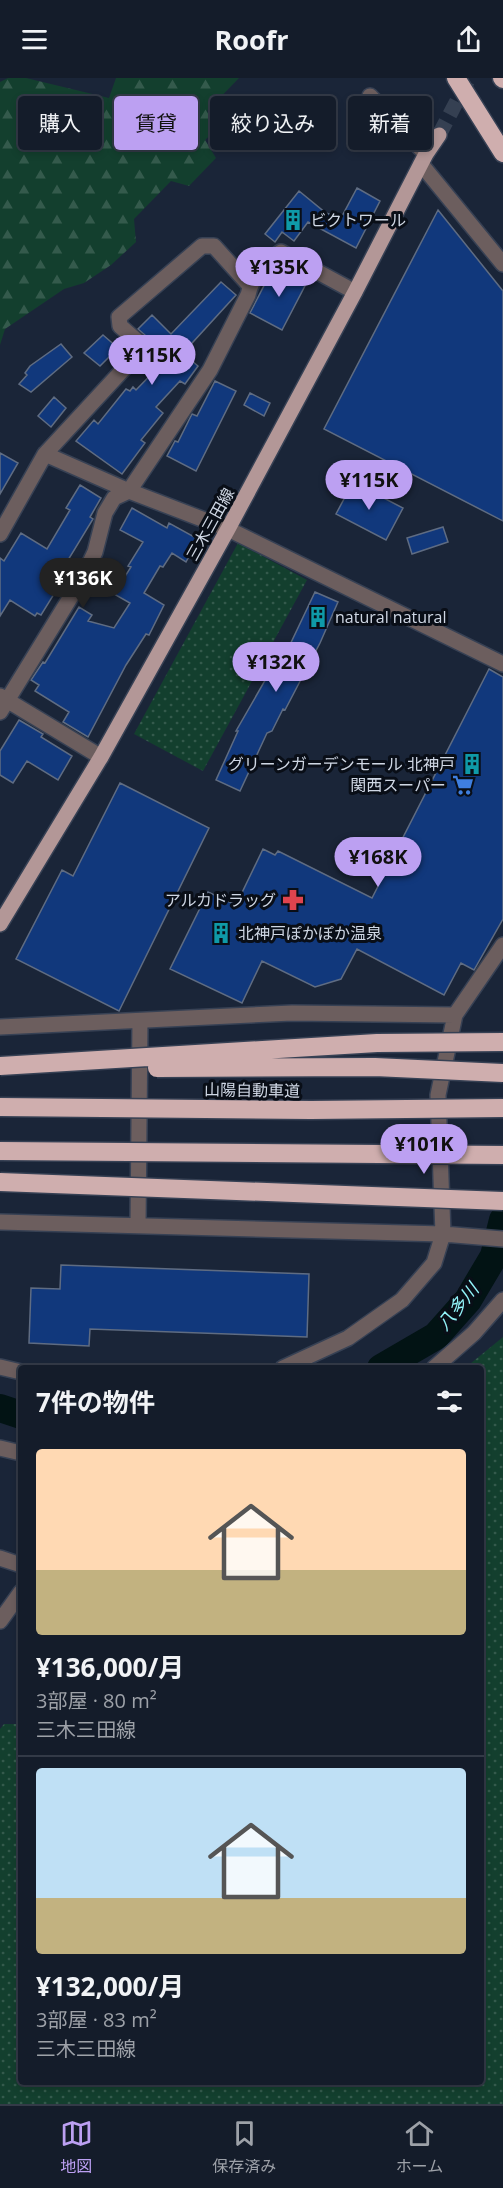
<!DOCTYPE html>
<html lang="ja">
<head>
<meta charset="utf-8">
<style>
	:root { --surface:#141c2a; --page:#1d2532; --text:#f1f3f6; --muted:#9da1a8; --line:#333a47; --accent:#bca0f2 }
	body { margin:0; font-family:"Open Sans","Noto Sans JP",sans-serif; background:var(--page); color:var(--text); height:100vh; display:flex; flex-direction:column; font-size:22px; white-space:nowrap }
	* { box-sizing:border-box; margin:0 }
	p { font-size:20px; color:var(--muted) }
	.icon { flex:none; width:33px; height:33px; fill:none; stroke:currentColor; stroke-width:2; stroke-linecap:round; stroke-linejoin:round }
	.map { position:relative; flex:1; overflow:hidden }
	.details { position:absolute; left:18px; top:1287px; width:466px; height:720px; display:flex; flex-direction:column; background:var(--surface); border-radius:6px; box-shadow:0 3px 9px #0003,0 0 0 2px var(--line) }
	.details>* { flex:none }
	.hud { position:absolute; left:18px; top:18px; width:468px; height:54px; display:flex; gap:12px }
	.price { position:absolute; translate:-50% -51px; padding:0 14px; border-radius:21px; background:var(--accent); color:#111; font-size:20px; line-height:39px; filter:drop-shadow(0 2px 3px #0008) }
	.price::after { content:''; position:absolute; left:50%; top:36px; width:18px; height:14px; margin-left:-9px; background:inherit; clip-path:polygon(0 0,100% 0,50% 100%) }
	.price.selected { background:#222; color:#fff }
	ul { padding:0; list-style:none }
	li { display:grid; align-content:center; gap:12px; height:318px; padding:0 18px }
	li+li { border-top:2px solid var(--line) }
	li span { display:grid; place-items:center; height:186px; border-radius:6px; color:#555 }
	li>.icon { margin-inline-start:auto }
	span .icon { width:108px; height:108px; fill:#fffc; stroke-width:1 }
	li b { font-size:26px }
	h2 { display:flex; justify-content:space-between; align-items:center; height:72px; padding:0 18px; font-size:26px }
	.tag { padding:0 21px; border-radius:6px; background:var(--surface); box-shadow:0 3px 9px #0003,0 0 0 2px var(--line); font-size:21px; line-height:54px }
	.tag.selected { background:var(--accent); color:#111 }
	header { display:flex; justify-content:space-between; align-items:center; height:78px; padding:0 18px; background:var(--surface); font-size:27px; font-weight:700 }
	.dock { display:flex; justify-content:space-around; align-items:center; height:84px; border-top:2px solid var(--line); background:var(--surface); font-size:16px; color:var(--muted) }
	.dock a { display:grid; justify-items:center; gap:3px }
	.dock .selected { color:var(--accent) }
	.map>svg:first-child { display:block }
	.forest { fill:url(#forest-firs) }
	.park { fill:url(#park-dots) }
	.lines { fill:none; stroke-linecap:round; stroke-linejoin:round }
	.river { stroke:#021314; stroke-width:28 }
	.building { fill:#11387c; stroke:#5f6c82; stroke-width:1.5 }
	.major-tunnel { stroke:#354052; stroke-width:15; stroke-dasharray:15 8; stroke-linecap:butt }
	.minor-casing { stroke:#374154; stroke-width:18 }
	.major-casing { stroke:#374154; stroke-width:18 }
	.highway-casing { stroke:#374154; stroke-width:21 }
	.minor { stroke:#6c5e5e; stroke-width:15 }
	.major { stroke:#b39797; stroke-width:15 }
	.highway { stroke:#cfaeae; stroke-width:18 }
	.highway-bridge-casing { stroke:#374154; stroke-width:21; stroke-linecap:butt }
	.highway-bridge { stroke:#cfaeae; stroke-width:18 }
	.labels { text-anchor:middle; stroke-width:6; stroke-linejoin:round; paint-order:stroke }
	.poi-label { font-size:16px; fill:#cfd7e4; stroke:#090e17; text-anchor:start }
	.street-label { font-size:16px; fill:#cfd7e4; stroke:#090e17 }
	.water-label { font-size:18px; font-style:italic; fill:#92f4f9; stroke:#090e17 }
</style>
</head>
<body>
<header><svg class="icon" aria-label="menu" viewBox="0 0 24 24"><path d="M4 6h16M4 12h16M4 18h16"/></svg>Roofr<svg class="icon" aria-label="share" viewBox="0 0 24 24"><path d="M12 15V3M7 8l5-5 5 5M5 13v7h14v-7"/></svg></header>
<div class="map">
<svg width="503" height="2026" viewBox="0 0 503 2026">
	<defs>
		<pattern id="forest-firs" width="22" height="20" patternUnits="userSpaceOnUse" patternTransform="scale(1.5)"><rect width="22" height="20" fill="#133f2e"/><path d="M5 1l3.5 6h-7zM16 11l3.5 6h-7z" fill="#345a4c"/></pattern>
		<pattern id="park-dots" width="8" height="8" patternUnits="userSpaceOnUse" patternTransform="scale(1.5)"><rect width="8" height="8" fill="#133f2e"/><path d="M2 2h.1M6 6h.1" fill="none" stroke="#345a4c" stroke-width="1.8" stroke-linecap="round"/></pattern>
	</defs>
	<rect width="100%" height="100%" fill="#1a2538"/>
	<path class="forest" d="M8,0H26L109,20L116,0H239L207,33L218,50L205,62L216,80L189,108L171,103L134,141L136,164L111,187L84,205L64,211L5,251L0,267V4Z"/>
	<path class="park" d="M238,465L307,502L203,693L134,656Z
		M503,1259V2026H0V1651L4,1646H21V2004H482V1290H465Z"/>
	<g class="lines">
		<path class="river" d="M381,1290L436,1258L468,1222L494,1178L503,1142
			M0,1330L21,1337"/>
	</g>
	<path class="building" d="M357,110L380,123L356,170L308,144L294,163L282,154L275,164L265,156L299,113L326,135L341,140Z
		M438,132L503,213V443L324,351Z
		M287,190L308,202L282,252L250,235L270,196L272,193L283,199Z
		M221,204L236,217L183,275L198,288L185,306L180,303L156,329L163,335L141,362L145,365L122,396L76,363L94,342L98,346L126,311L130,313L133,309L136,312L169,278L138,251L152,237L171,256Z
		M103,257L118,270L100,288L84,275Z
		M61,266L72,279L31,314L19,306L27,297L25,295L30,288Z
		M215,303L236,313L196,393L167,378L175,363L178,364L192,336L197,338Z
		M250,315L270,325L264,338L244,327Z
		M54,319L66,330L51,349L38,338Z
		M0,375L18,385L0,416Z
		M353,404L403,430L386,462L336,436Z
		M80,407L101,420L90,439L93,441L68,482L72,485L64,500L41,537L37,535L35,538L10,522L0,538V480L4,483L21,455L47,471L70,432L66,430Z
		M132,430L167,450L169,445L198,461L186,484L172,475L163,489L160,488L144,515L164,527L149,557L146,556L126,587L88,659L63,644L69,634L35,613L39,607L31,602L43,584L45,585L79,529L92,537L88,543L114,550L130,525L114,516L131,489L128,488L143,464L120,452Z
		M443,449L448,464L412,476L407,460Z
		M315,514L338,524L320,565L285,632L283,631L272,653L267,655L240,713L216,702L238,653H236L271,592L277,594Z
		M489,591L503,599V841L474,892L461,885L444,917L357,871L341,901L315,909L262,883L242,925L170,891L208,814L236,827L263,771L275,777L278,773L372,820Z
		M19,642L43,656L41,659L72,678L58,702L27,683L13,705L0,697V673Z
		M120,705L209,750L119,933L16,881L62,792L73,798Z
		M61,1187L309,1196L307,1259L90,1251L89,1268L29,1265L31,1210L60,1211Z"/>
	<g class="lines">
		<path class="major-tunnel" d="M439,57L469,0"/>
		<defs>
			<path id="minor" d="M370,18L426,76
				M421,86L503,186
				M45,376L129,413L228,451L503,586
				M0,456L45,376L144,269L120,248L119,239L202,168H214L250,208
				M0,618L101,679
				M0,634L83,499L95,474L105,435L114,420L129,413L210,292L248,217C252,198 265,184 281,174L355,214
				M0,949L292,935L455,937
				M0,1144L443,1156L503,1161
				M138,1147L140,943
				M0,1289L21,1294
				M283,1290L348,1260L402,1222L434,1185L443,1156L438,1017L455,937L503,867
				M434,1290L474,1255L503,1222
				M0,1370L21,1375
				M0,1480L21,1487
				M0,1543L21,1514"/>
			<path id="major" d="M0,846L101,679L228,451L355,214L426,76L439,57"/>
			<path id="highway" d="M456,0L503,75
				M502,0L503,1"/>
		</defs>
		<use href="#minor" class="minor-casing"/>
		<use href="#major" class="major-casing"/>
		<use href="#highway" class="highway-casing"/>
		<use href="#minor" class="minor"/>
		<use href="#major" class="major"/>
		<use href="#highway" class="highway"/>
		<defs>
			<path id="highway-bridge" d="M0,988L377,965L503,964
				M157,990L375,989L503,995
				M0,1029L311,1032L503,1030
				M0,1073L503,1077
				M0,1104L503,1123"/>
		</defs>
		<use href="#highway-bridge" class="highway-bridge-casing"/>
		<use href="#highway-bridge" class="highway-bridge"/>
	</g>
	<defs>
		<symbol id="building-bare" viewBox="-9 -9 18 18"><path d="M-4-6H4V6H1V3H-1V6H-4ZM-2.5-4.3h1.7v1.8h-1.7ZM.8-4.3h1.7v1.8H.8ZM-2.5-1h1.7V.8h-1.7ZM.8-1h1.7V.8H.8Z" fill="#0f9aa8" stroke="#090e17" stroke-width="2.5" paint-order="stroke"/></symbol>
		<symbol id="supermarket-bare" viewBox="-9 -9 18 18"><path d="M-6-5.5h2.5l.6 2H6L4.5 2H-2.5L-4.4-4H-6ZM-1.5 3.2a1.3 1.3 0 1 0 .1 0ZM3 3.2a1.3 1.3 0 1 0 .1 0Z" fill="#3f7fe0" stroke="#090e17" stroke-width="2.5" paint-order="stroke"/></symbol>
		<symbol id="pharmacy-bare" viewBox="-9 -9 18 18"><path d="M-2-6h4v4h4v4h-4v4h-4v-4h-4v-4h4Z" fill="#e0444e" stroke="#090e17" stroke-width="2.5" paint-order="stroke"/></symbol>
	</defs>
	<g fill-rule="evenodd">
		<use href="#building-bare" x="278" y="127" width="30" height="30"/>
		<use href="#building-bare" x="303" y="524" width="30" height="30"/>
		<use href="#building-bare" x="457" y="671" width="30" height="30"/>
		<use href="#supermarket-bare" x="448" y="692" width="30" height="30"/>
		<use href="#pharmacy-bare" x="278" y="807" width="30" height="30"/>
		<use href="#building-bare" x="206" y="840" width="30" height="30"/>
	</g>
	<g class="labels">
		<g class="poi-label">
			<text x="310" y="148">ビクトワール</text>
			<text x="335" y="545">natural natural</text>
			<text x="455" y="692" text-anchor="end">グリーンガーデンモール 北神戸</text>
			<text x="446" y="713" text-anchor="end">関西スーパー</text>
			<text x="276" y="828" text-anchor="end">アルカドラッグ</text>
			<text x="238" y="861">北神戸ぽかぽか温泉</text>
		</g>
		<g class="street-label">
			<text transform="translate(210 446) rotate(-61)" y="6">三木三田線</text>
			<text transform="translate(252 1012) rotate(1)" y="6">山陽自動車道</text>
		</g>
		<g class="water-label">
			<text transform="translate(458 1229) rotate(-51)" y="6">八多川</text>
		</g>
	</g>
</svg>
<b class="price" style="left:279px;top:220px">¥135K</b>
<b class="price" style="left:152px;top:308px">¥115K</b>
<b class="price" style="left:369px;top:433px">¥115K</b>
<b class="price selected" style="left:83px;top:531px">¥136K</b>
<b class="price" style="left:276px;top:615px">¥132K</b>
<b class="price" style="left:378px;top:810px">¥168K</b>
<b class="price" style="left:424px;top:1097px">¥101K</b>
<div class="hud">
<a class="tag">購入</a>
<a class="tag selected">賃貸</a>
<a class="tag">絞り込み</a>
<a class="tag">新着</a>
</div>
<section class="details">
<h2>7件の物件<svg class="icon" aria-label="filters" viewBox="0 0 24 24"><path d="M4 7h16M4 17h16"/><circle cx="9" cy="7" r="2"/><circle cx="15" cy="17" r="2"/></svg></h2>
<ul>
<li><span style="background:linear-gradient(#ffd9b3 65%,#c2b280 0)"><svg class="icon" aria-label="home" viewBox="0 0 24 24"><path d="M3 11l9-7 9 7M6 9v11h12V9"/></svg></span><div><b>¥136,000/月</b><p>3部屋 · 80 m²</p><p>三木三田線</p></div></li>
<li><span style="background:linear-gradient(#bfe0f5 70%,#c2b280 0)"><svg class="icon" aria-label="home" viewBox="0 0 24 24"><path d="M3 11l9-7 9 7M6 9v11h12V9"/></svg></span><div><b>¥132,000/月</b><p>3部屋 · 83 m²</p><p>三木三田線</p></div></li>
</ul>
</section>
</div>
<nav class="dock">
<a class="selected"><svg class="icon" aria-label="map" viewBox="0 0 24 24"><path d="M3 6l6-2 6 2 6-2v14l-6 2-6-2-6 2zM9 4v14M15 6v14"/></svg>地図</a>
<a><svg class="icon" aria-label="saved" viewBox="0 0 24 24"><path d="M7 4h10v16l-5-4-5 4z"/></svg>保存済み</a>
<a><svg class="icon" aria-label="home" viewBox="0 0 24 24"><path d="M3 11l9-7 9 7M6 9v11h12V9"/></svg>ホーム</a>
</nav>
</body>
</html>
